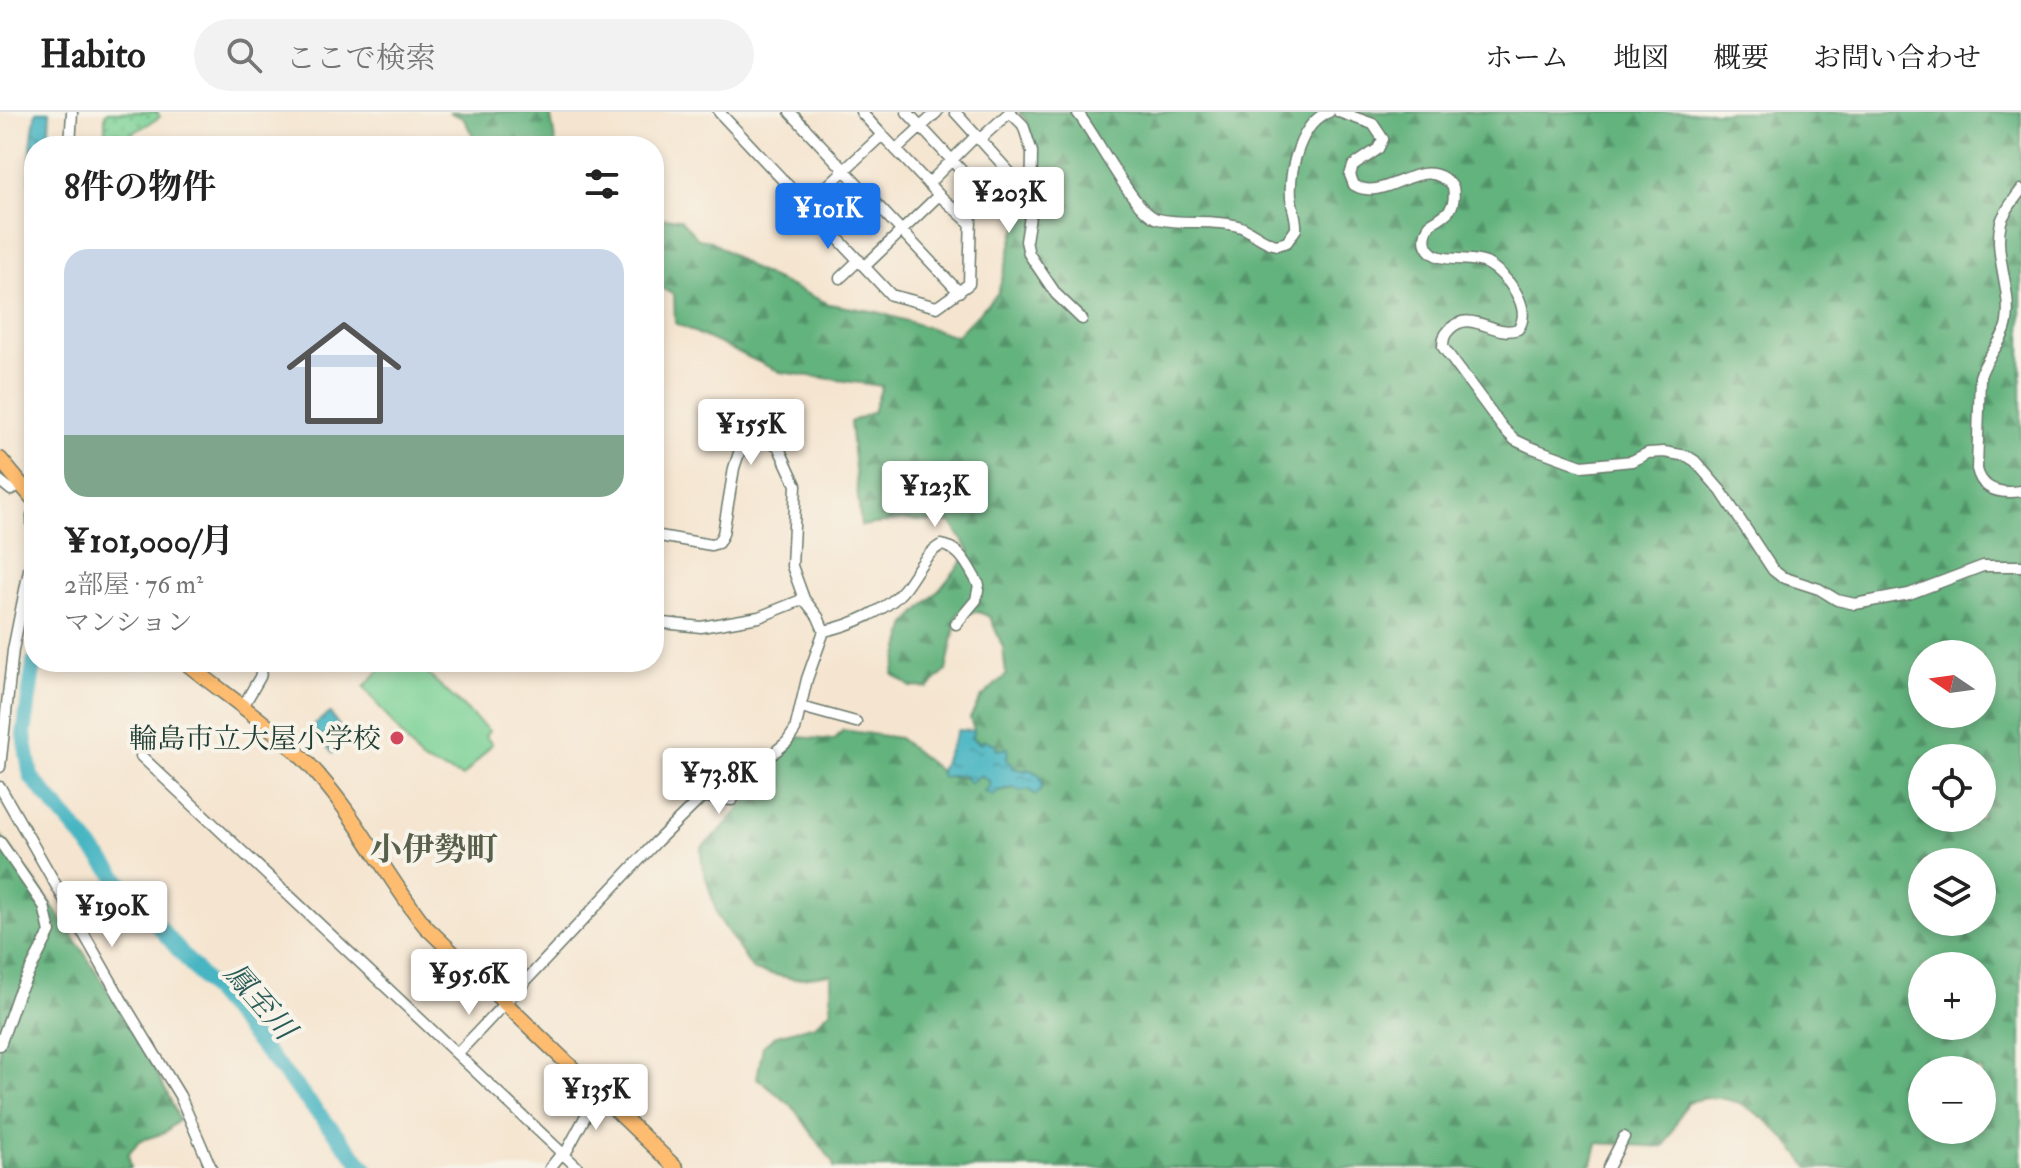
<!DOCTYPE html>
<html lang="ja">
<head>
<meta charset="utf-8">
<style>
	:root { --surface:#fff; --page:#f2f2f2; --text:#222; --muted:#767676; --line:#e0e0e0; --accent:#1a73e8 }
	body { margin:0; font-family:"IM FELL Double Pica","Noto Serif JP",serif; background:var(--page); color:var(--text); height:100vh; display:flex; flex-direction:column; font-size:30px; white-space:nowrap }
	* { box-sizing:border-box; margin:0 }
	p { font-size:26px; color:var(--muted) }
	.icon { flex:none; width:44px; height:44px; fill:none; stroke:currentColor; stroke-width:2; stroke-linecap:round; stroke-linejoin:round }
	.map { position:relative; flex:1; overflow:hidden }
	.panel { position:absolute; left:24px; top:24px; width:640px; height:536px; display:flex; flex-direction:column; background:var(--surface); border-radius:32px; box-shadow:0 4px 12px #0003 }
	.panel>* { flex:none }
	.needle { width:52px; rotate:283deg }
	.tools { position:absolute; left:1908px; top:528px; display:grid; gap:16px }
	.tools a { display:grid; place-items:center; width:88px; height:88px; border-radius:50%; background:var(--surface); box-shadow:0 4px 12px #0003; font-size:40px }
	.price { position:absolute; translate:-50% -68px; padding:0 18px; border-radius:8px; background:#fff; color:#222; font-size:26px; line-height:52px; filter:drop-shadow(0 2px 4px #0008) }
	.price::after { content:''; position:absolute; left:50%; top:48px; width:24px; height:18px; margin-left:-12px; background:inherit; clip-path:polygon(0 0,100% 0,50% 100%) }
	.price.on { background:var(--accent); color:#fff }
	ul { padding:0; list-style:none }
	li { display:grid; align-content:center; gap:16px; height:424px; padding:0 40px }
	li+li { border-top:2px solid var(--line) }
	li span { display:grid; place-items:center; height:248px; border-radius:24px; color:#555 }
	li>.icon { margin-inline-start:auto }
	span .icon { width:144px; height:144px; fill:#fffc; stroke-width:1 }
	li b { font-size:34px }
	h2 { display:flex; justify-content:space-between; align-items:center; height:96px; padding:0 40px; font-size:34px }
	header { display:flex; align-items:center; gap:48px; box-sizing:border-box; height:112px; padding:0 40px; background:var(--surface); border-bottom:2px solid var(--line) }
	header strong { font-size:38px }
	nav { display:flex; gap:44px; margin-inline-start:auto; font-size:28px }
	.search { width:560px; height:72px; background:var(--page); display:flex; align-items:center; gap:20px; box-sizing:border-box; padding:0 28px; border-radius:44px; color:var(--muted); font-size:30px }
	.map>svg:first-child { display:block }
	.grass { fill:url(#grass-dots); stroke:#4c8764; stroke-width:2 }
	.forest { fill:url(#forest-firs); stroke:#417859; stroke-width:2; fill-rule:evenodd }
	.pitch { fill:#7ad195; stroke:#4c8764; stroke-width:2 }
	.water { fill:url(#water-ripples); stroke:#33797b; stroke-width:2 }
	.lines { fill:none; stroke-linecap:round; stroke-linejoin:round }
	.river { stroke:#47b5c2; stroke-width:16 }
	.minor-casing { stroke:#6a786b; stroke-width:13 }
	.highway-casing { stroke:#6a786b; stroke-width:17 }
	.minor { stroke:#fff; stroke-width:10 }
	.highway { stroke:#febc70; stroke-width:14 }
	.poi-dot { fill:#d1495b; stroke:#f7f3e8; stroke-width:3 }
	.labels { text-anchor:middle; stroke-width:8; stroke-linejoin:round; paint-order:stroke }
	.poi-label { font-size:28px; fill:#1f3d34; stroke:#f7f3e8; text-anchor:end }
	.water-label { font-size:30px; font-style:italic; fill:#295b58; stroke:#f7f3e8 }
	.quarter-label { font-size:32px; font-weight:bold; fill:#58604b; stroke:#f7f3e8 }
</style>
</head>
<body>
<header>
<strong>Habito</strong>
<div class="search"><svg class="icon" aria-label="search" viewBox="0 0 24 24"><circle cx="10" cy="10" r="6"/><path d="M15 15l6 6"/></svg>ここで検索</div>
<nav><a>ホーム</a><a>地図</a><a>概要</a><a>お問い合わせ</a></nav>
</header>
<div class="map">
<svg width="2021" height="1056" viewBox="0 0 2021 1056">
	<defs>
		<pattern id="grass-dots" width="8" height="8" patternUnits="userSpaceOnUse" patternTransform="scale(2)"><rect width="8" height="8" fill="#7ad195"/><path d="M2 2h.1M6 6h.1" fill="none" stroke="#63ab7a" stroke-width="1.8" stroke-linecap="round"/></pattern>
		<pattern id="forest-firs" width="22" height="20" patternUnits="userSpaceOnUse" patternTransform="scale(2)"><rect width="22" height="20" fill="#63b37e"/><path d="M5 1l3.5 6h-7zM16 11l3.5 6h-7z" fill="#519368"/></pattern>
		<pattern id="water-ripples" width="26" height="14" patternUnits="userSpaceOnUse" patternTransform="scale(2)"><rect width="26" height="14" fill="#47b5c2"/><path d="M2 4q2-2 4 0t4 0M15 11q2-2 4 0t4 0" fill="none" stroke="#3b949e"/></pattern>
	</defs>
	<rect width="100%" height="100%" fill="#f7f3e8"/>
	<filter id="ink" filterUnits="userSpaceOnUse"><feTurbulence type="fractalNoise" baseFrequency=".0125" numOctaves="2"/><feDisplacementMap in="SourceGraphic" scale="16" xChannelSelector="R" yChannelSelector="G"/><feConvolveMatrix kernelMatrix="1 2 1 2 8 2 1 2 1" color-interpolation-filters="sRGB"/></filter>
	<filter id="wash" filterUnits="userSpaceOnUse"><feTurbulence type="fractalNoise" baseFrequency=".006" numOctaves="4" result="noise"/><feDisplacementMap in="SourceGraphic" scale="32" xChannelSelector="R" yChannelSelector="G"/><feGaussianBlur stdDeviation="1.8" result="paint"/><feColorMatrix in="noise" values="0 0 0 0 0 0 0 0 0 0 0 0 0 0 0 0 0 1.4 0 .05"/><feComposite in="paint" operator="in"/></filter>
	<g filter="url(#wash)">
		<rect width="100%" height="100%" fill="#f5e5d0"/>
		<path class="grass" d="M108,0H157L160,5L125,26H105V3Z"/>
		<path class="forest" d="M449,0H550L556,34H479L463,6Z
			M1019,0H2021V1056H1809C1787,1026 1758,992 1719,986C1709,985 1697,988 1687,990L1664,1035L1597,1031L1592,1052L1584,1056H834L832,1049L792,994L757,966L763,934L777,923L815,913L831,898V862L794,867L753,858L718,805L702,752L701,736L722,717L799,625L834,628L843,618L899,626L940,659L942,665C952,665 973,667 980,663L989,669L990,674L985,679H998L1043,671L1039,662L1028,657L1018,659L1007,649V641L971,626L974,619L970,606L981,586L1006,563L1003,535L990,505L979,500L958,501L946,559L928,576L911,575L893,562L907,511L941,476L970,440L951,411L903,408L861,414L850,310L873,300L882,274L780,260L675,211L674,183L654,172V106L680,107L698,127L711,129L755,158L829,192L877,200L956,224L998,181L1014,122L1044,66L1026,8ZM1922,542H1982V602H1922ZM1922,646H1982V706H1922ZM1922,750H1982V810H1922ZM1922,854H1982V914H1922ZM1922,958H1982V1018H1922Z
			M0,722C47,784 91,848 130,915C148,946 166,975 179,1008L164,1021L139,1029L128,1042L131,1056H0Z"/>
		<path class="pitch" d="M387,550H415L489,619L485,624L492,632L463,665L422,649L364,575Z"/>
		<path class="water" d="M36,0H50L48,34H34V153C30,104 26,49 36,0Z
			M330,601L349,628L332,641L312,614Z
			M958,618L974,619L971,626L981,632L984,628L995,632L996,638L1008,636L1007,649L1013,652V656L1026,659L1028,657L1040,663L1043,675L1036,683L1028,677L1021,679L1013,675L998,679L994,684L984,679L990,674L989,669L981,663L970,671L963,663L942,665L940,659Z"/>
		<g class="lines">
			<path class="river" d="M34,550L24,622L31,665L365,1056"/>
		</g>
	</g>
	<g filter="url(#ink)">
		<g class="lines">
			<defs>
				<path id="minor" d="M719,0L891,183L937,195L969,172L971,103L1012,63L955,0
					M790,0L959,180
					M861,0L882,23
					M907,0L988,87
					M1010,0L1023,13L1032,40L1031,98L1026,129L1029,142L1056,182L1082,207
					M1077,0C1096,23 1135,102 1158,107C1184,113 1212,107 1238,114C1252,118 1262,131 1277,133L1287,130L1296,117C1297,106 1292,96 1291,85C1289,57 1301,10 1329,0
					M1339,0L1373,12L1383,27L1378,37L1353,54L1350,63L1354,73C1387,93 1423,37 1453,75C1457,97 1447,102 1430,112C1425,121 1422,132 1431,140C1442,151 1470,144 1486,151C1506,161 1534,196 1518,217C1494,226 1472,196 1450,217C1444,223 1443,227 1443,235L1503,316L1515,328L1530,335L1582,354L1632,349L1648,341L1664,340L1687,344L1695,349L1721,379L1773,458L1782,465L1819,477L1837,488L1855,492L1909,482L1983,454H2021
					M979,28L1010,0
					M70,34L72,0
					M896,38L937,0
					M928,72L976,24
					M2021,78C2014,88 2005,98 2001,110C1993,142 2012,177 2007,210C2004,230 1985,245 1980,265L1977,357C1982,379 2001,382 2021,379
					M807,93L882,23L939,83
					M865,154L939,83L971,112
					M840,166L859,148
					M0,369L11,378L21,372
					M654,510L701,515L759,505L804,487
					M824,519C849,514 889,498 905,476C917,460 924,443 941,433C962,436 969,457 979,473L976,488L956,512
					M801,595L856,610
					M242,596L260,565L264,550
					M141,644L578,1056
					M0,655L13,538L33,438L32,403L34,400
					M0,675L121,887L180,984L211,1056
					M0,730L44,794L50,820L18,882L0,933
					M458,941L656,730L699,688L704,685L732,688L758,654L787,630L795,618L807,567L824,519L818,505L804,487L792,454L796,373L778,334C769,327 751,329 741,335L734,356L723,422L718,431L711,433L654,423
					M564,1044L598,981
					M550,1056L562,1041
					M1608,1056L1624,1025"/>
				<path id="highway" d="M0,347L34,388
					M185,550C230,587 283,620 320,665C360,711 388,767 426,815L676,1056"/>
			</defs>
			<use href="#minor" class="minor-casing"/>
			<use href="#highway" class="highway-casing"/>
			<use href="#minor" class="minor"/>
			<use href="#highway" class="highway"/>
		</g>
	</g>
	<circle class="poi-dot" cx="397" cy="626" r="8"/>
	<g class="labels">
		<g class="poi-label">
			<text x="381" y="636">輪島市立大屋小学校</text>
		</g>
		<g class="water-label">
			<text transform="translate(260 889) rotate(49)" y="10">鳳至川</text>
		</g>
		<g class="quarter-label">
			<text x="434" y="748">小伊勢町</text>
		</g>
	</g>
</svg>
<div class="tools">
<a><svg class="needle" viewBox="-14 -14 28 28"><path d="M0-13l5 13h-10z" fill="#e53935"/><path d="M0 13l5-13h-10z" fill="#767676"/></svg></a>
<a><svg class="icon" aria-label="locate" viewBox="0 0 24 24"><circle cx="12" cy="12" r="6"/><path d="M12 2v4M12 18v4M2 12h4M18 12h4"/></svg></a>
<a><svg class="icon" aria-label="layers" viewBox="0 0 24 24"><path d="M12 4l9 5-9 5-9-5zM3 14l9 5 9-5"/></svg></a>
<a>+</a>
<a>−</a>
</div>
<b class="price" style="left:1009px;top:123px">¥203K</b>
<b class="price on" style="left:828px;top:139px">¥101K</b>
<b class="price" style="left:751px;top:355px">¥155K</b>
<b class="price" style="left:935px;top:417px">¥123K</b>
<b class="price" style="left:719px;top:704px">¥73.8K</b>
<b class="price" style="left:112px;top:837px">¥190K</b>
<b class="price" style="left:469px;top:905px">¥95.6K</b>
<b class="price" style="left:596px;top:1020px">¥135K</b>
<section class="panel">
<h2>8件の物件<svg class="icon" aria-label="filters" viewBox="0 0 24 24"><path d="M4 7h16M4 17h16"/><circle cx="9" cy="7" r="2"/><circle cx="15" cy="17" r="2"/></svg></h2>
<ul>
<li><span style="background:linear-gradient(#c9d6e8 75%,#7fa58c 0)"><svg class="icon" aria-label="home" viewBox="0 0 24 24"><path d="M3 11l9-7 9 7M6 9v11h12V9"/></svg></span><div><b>¥101,000/月</b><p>2部屋 · 76 m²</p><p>マンション</p></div></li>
</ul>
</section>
</div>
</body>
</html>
